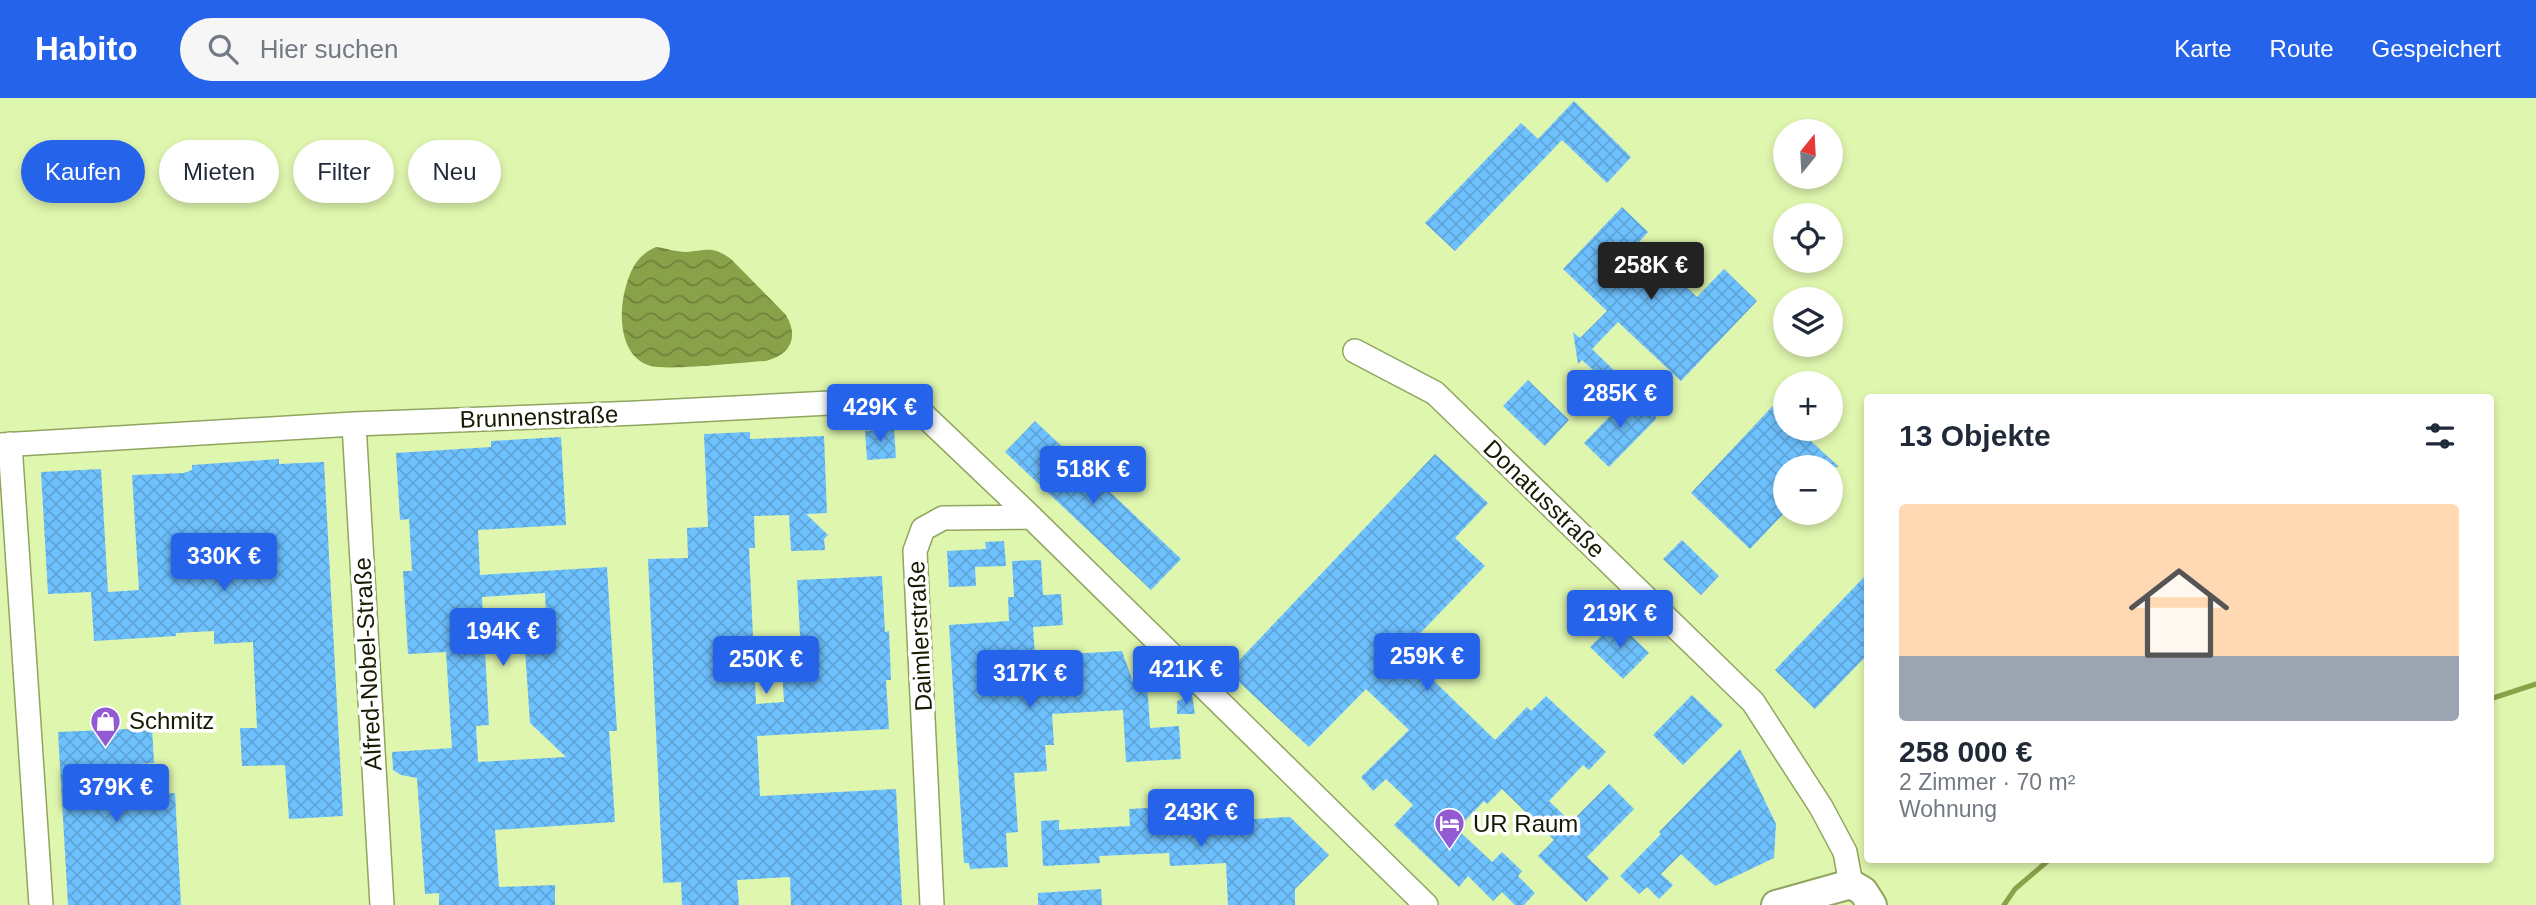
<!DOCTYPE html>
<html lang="de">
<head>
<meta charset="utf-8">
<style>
	:root { --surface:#fff; --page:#f6f6f7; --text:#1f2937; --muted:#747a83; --accent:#2563eb }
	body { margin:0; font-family:Helvetica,sans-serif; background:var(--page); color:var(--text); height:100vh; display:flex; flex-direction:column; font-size:26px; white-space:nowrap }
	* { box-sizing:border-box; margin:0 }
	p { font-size:23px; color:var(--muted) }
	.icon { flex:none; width:38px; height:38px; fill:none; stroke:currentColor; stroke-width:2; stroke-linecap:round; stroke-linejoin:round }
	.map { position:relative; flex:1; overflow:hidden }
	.details { position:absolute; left:1864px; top:296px; width:630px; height:469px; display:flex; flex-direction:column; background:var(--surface); border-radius:7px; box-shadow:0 4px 10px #0003 }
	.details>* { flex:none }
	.hud { position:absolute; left:21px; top:42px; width:665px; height:63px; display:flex; gap:14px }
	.needle { width:46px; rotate:18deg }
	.tools { position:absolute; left:1773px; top:21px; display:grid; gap:14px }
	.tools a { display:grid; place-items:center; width:70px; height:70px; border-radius:50%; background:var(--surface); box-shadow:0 4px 10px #0003; font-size:35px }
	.price { position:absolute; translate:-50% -60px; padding:0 16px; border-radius:7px; background:var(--accent); color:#fff; font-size:23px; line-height:46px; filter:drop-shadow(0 2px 4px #0008) }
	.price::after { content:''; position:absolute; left:50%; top:42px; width:21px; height:16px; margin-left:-10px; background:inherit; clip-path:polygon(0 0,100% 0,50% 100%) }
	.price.on { background:#222; color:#fff }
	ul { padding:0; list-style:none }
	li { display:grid; align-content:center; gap:14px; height:371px; padding:0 35px }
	li span { display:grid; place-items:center; height:217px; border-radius:7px; color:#555 }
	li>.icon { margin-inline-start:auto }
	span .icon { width:126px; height:126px; fill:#fffc; stroke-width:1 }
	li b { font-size:30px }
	h2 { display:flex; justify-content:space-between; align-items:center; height:84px; padding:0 35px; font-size:30px }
	.tag { padding:0 24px; border-radius:32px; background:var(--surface); box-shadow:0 4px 10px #0003; font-size:24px; line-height:63px }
	.tag.on { background:var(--accent); color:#fff }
	header { display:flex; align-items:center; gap:42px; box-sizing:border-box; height:98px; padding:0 35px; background:var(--accent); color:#fff }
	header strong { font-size:33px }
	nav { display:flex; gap:38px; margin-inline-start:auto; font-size:24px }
	.search { width:490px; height:63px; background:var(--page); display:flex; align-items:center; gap:18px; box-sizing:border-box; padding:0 24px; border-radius:38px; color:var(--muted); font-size:26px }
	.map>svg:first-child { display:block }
	.water { fill:url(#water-waves) }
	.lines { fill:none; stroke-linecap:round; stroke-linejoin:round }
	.stream { stroke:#89a249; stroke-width:5 }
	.building { fill:url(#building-cross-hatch); fill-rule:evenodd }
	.minor-casing { stroke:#90a560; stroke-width:26 }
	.tertiary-casing { stroke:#90a560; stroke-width:32 }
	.minor { stroke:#fff; stroke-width:23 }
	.tertiary { stroke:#fff; stroke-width:28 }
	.labels { text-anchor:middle; stroke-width:7; stroke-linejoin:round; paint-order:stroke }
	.street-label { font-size:24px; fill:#151c02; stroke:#fff }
	.poi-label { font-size:24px; fill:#151c02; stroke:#fff; text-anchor:start }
</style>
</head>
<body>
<header>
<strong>Habito</strong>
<div class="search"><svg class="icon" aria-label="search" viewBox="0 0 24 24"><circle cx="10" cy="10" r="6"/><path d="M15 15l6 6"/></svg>Hier suchen</div>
<nav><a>Karte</a><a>Route</a><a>Gespeichert</a></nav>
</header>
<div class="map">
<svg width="2536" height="807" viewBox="0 0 2536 807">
	<defs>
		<pattern id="water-waves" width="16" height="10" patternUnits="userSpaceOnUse" patternTransform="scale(1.75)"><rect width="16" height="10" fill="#89a249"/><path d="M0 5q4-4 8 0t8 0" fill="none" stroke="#6f833b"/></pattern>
		<pattern id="building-cross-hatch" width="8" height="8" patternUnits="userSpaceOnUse" patternTransform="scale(1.75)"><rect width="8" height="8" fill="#6ec1ff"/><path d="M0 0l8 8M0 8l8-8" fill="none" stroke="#5ea5d9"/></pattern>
	</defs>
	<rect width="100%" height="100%" fill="#dff6ae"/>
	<path class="water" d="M656,149C666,150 676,154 686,154C707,153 711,147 731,161L786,217C799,239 791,256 766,263C744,264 665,274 648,267C621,257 619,220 624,196C629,175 635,158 656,149Z"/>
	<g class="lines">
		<path class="stream" d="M2490,601L2536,586
			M2004,807L2015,791L2050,761"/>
	</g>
	<path class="building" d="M1574,3L1631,59L1607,85L1562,42L1455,153L1425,125L1521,25L1538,41Z
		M1622,109L1648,134L1639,144L1697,199L1724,171L1757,203L1681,283L1618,224L1592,251L1627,285L1618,294L1582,262L1578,266L1573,234L1580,240L1607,213L1563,171Z
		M1528,282L1569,322L1545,348L1503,308Z
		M1785,295V331H1798L1839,369H1785V414L1750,451L1691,395Z
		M1631,296L1657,320L1609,369L1584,345Z
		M1035,323L1181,461L1151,492L1005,354Z
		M894,331L896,360L867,362L865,333Z
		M750,334V341L824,338L827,415L806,416L828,437L824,441L825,452L791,453L789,417L754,418L755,450H749L756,606L784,604L780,539L800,538L797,482L882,478L885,534L889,533L891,582H886L889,631L757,638L760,698L896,691L902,807H791L790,779L737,782L739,807H682L681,784L663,785L648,461L688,460L687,430L708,429L704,336Z
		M561,339L566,427L478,432L480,477L607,469L617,633H609L615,724L495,732L499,789L555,787V807H439V795L425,796L417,680L401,677L393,672L392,654L452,650L446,554L408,556L403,473H412L409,421L400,422L396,355L491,349V343ZM545,495L547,536L524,537L530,625L566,659L478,664L476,628L489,627L482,499Z
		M1435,356L1488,405L1455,440L1485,468L1403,553L1495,642L1527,609L1531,613L1546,598L1606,654L1589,672L1583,667L1549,703L1571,724L1609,686L1634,711L1587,759L1609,780L1586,804L1538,758L1554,742L1502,691L1487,706L1484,703L1457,731L1492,764L1502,754L1522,773L1518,778L1535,795L1524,807H1515L1502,794L1493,803L1468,778L1459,789L1394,727L1413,707L1386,681L1373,693L1361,679L1409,632L1366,591L1309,649L1228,574Z
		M279,361V366L324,364L343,718L289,721L285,667L242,668L240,630H257L253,544L214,546V533L176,535V538L94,543L91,494L48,496L41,374L101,371L108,494L139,492L132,377L184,375L192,372V367Z
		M1682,442L1719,478L1701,497L1663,461Z
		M1004,443L1006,468L975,469L976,488L949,489L947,453L986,451L985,444Z
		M1041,462L1043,497L1061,496L1063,527L1033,529L1035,558L1122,553L1133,584L1147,583L1150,630L1179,628L1181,661L1126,664L1123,612L1052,616L1054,647H1045L1047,673L1014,675L1018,734L1006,735L1008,769L970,771L969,765H964L949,527L1009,523L1008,499H1014L1012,463Z
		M1867,476V557L1815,611L1775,572Z
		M1616,523L1649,555L1623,581L1590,549Z
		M1192,597L1195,616H1177V603Z
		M1692,597L1723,627L1683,667L1653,637Z
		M152,630L154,665L118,667L120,698L175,695L181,807H68L58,634Z
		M1740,651L1776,726L1774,760L1715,788L1681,756L1661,776L1673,787L1659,801L1647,789L1639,796L1620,778L1661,736L1659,734Z
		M1184,708V710L1214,709L1215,723L1290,719L1329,757L1295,791V807H1228L1226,765L1170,768L1169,755L1099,758L1100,765L1043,768L1041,723L1059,722V732L1130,728L1129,711Z
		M1101,791L1102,807H1038V795Z"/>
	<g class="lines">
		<defs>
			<path id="minor" d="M1355,253L1435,295L1753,604L1821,709L1845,754L1851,786
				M354,326L382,807
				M10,346L41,807
				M0,347L354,326L637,315L907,301L1031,419L1426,807
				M932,807L915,453L923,431L943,420L1031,419"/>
			<path id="tertiary" d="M1776,807L1851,786L1863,793L1872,807"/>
		</defs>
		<use href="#minor" class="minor-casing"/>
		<use href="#tertiary" class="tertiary-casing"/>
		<use href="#minor" class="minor"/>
		<use href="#tertiary" class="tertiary"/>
	</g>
	<defs>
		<symbol id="shop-pin" viewBox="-11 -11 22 30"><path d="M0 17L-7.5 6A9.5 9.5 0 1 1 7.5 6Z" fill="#935bd3" stroke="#fff"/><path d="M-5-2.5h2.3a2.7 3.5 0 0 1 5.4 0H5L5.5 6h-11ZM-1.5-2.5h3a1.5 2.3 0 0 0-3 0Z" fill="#fff"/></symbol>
		<symbol id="hotel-pin" viewBox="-11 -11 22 30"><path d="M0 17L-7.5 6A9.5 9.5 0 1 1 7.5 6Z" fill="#935bd3" stroke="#fff"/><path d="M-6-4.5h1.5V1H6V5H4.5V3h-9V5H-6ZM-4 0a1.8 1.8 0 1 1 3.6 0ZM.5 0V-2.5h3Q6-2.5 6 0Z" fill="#fff"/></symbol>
	</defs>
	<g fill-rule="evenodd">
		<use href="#shop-pin" x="88" y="606" width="35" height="47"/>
		<use href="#hotel-pin" x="1432" y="708" width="35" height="47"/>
	</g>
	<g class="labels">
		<g class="street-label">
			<text transform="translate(539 319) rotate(-2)" y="8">Brunnenstraße</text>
			<text transform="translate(1544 401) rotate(44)" y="8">Donatusstraße</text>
			<text transform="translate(920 538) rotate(-93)" y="8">Daimlerstraße</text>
			<text transform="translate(368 566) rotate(-93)" y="8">Alfred-Nobel-Straße</text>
		</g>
		<g class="poi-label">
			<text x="129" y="631">Schmitz</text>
			<text x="1473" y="734">UR Raum</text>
		</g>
	</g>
</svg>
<div class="tools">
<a><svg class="needle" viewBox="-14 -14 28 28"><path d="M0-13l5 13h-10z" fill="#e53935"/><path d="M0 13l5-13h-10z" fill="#747a83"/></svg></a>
<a><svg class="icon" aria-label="locate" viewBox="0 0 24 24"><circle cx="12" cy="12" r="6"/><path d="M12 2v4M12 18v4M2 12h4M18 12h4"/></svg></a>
<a><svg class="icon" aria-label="layers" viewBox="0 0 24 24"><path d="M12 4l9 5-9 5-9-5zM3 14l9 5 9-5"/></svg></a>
<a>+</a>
<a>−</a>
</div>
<b class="price on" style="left:1651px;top:204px">258K €</b>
<b class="price" style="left:1620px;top:332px">285K €</b>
<b class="price" style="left:880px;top:346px">429K €</b>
<b class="price" style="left:1093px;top:408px">518K €</b>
<b class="price" style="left:224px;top:495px">330K €</b>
<b class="price" style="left:1620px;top:552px">219K €</b>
<b class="price" style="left:503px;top:570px">194K €</b>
<b class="price" style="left:1427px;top:595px">259K €</b>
<b class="price" style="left:766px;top:598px">250K €</b>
<b class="price" style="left:1186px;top:608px">421K €</b>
<b class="price" style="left:1030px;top:612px">317K €</b>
<b class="price" style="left:116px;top:726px">379K €</b>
<b class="price" style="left:1201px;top:751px">243K €</b>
<div class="hud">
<a class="tag on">Kaufen</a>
<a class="tag">Mieten</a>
<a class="tag">Filter</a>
<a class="tag">Neu</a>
</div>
<section class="details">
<h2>13 Objekte<svg class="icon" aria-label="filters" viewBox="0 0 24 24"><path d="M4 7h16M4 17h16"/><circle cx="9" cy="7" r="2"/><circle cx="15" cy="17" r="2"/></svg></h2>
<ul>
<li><span style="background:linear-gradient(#ffd9b3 70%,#9aa5b1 0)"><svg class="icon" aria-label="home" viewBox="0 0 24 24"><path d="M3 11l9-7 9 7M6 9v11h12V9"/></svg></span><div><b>258 000 €</b><p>2 Zimmer · 70 m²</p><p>Wohnung</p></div></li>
</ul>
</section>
</div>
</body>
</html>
